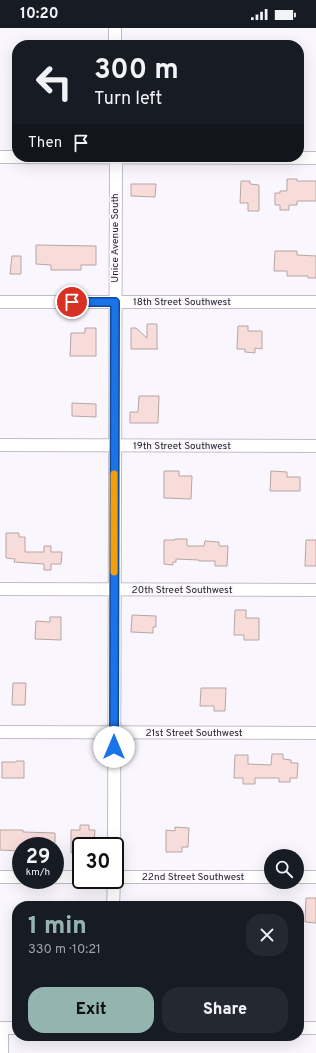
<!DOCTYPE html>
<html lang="en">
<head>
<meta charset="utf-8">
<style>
  :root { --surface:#171b24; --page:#242831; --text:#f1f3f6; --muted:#9ea1a6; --accent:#93b4af }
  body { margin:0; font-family:Overpass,sans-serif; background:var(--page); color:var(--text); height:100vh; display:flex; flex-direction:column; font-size:15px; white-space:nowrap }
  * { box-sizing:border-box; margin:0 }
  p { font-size:13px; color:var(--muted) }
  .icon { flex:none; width:22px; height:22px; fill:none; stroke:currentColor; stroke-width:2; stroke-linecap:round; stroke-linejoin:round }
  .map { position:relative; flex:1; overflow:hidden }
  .details { position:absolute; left:12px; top:873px; width:292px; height:140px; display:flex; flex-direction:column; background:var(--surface); border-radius:16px; box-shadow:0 4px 16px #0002 }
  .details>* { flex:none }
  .guide { position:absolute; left:12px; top:12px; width:292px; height:122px; border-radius:16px; box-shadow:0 4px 16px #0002; background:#171b24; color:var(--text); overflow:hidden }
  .buttons { position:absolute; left:264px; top:821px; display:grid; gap:8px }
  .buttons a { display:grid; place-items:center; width:40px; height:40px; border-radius:50%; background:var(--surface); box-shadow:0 4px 16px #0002; font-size:20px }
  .speed { position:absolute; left:12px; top:809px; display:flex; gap:8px; font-size:20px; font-weight:700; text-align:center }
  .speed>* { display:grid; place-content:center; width:52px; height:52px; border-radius:50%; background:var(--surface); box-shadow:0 4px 16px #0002; line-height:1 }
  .speed small { font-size:10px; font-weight:400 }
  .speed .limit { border:2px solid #111; border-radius:6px; background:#fff; color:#111 }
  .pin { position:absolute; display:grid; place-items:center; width:34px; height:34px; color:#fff; margin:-17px; border:2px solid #fff; border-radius:50%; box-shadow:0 1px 4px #0007 }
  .me { position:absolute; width:44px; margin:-22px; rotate:0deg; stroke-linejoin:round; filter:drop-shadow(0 0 3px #0008) }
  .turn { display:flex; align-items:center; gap:14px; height:84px; padding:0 16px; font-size:18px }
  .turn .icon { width:52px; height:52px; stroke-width:2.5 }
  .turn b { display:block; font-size:28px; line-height:34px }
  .then { display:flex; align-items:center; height:38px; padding:0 16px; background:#0003; gap:8px; font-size:15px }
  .round { display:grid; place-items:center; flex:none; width:42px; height:42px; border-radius:16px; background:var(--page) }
  .summary { display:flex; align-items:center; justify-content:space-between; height:68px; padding:0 16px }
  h1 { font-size:24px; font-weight:800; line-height:30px; color:var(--accent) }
  .primary-button { display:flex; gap:8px; margin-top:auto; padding:8px 16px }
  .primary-button a { flex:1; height:46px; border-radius:16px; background:var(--accent); color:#111; font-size:16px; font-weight:800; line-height:46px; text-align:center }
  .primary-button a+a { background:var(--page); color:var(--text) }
  .status { display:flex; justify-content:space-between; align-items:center; height:28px; padding:0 20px; background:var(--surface); direction:ltr }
  .status svg { height:11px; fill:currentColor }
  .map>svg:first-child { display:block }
  .building { fill:#f8dcda; stroke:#b6a6a5 }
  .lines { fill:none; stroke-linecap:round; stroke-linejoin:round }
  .minor-casing { stroke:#c2bcc8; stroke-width:14 }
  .minor { stroke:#fff; stroke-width:12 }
  .route-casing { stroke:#114b97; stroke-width:10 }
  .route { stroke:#1a73e8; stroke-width:7 }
  .slow { stroke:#f59e0b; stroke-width:7 }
  .labels { text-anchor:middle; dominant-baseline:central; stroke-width:3.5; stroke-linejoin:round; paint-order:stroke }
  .street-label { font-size:10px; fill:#211f24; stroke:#faf6fe }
</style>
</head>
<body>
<div class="status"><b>10:20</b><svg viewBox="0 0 49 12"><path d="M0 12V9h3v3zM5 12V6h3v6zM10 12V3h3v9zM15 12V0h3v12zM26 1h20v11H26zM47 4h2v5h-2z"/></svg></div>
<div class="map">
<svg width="316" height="1025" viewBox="0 0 316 1025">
  <rect width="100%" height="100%" fill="#faf6fe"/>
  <path class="building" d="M287,151h10v2h19v20h-19v4h-8v5h-9v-5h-5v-12h5v-2h7z
    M241,153h9v3l9,1v26h-11v-8h-8z
    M131,156h25l-1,13 -24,-1z
    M36,217l60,1v19h-15v5h-30v-5l-15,-1z
    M275,223h22v4l19,1v22h-8v-2h-21v-5h-13z
    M12,228h9v18h-11z
    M147,296h10v23l1,2h-27v-21h5l11,10z
    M238,298h10v5h14v18l-7,-1v5l-10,-1v-3h-8z
    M85,300h11v28h-26l1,-23h14z
    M139,368h20l-1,27h-28v-11h8z
    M72,375l24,1v13l-24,-1z
    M164,443h15v5h13l-1,23 -27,-1z
    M271,443l16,1v5h13v14h-30z
    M6,505h13v4h6v15h19v-6h7v6h11l-1,12h-10v6h-7v-6l-30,-2 1,-3 -9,-1z
    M175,511h12v7h17l1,-5 14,1v4h9l-1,20h-12v-5h-16v-1l-23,-1v3h-3v3l-9,-1v-24h11z
    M306,512h10v26h-11z
    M235,582h11v8h13v22h-15v-5h-10z
    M132,587l24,1v11h-3v6l-22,-1z
    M50,589h11v23l-26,-1 1,-18 14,1z
    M13,655h13l-1,22h-13z
    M201,660h25l-1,23h-11v-5h-14z
    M272,726h11v5l8,1v3h7l-1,15h-7v4h-11v-4h-24v6h-12v-6h-9l1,-23h13v9l23,1z
    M16,733h8v17h-22v-16h14z
    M80,797h9v5h6l-1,14h-12l-1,10 -10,-1v-23h9z
    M175,799l14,1 -1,19h-6v5h-16v-22l9,1z
    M0,802h23v2l32,1v10h-32v3h-2v5l-21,-1z
    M306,870h10v25l-11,-1z"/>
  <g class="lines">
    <g class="minor-casing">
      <path id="minor" d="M115,0v17
        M0,129l316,1
        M0,274h316
        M0,417l316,1
        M0,561l316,1
        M0,704l316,1
        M114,818l2,-689
        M0,849h21
        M55,849h26
        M115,849h156
        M297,849h19
        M113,878l1,-26
        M0,1000h17
        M2,1000v25
        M299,1000h17"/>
    </g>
    <use href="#minor" class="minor"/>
  </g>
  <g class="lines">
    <g class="route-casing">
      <path id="route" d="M72,274h43l-1,445"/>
    </g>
    <use href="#route" class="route"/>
    <path class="slow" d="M114,544v-98"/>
  </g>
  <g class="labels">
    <g class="street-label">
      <text transform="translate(115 210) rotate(-90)">Unice Avenue South</text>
      <text x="182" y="274">18th Street Southwest</text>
      <text x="182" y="418">19th Street Southwest</text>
      <text x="182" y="562">20th Street Southwest</text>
      <text x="194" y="705">21st Street Southwest</text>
      <text x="193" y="849">22nd Street Southwest</text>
    </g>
  </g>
</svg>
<div class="buttons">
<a><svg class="icon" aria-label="search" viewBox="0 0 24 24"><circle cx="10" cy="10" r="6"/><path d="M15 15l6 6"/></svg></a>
</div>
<div class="speed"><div>29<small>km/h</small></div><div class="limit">30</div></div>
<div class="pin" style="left:72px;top:274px;background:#d93025"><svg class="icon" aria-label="arrive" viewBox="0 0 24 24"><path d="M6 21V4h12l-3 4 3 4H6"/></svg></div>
<svg class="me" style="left:114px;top:719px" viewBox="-20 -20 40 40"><circle r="19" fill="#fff"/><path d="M0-13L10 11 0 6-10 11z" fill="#1a73e8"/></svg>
<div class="guide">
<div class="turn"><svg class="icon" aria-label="left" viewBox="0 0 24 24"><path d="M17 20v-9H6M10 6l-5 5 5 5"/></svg><div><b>300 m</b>Turn left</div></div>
<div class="then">Then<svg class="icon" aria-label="arrive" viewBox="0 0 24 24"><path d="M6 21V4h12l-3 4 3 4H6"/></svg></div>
</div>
<section class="details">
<div class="summary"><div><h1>1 min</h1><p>330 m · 10:21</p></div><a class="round"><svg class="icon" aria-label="close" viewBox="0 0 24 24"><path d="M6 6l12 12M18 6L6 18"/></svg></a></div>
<div class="primary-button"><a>Exit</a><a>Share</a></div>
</section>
</div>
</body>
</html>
